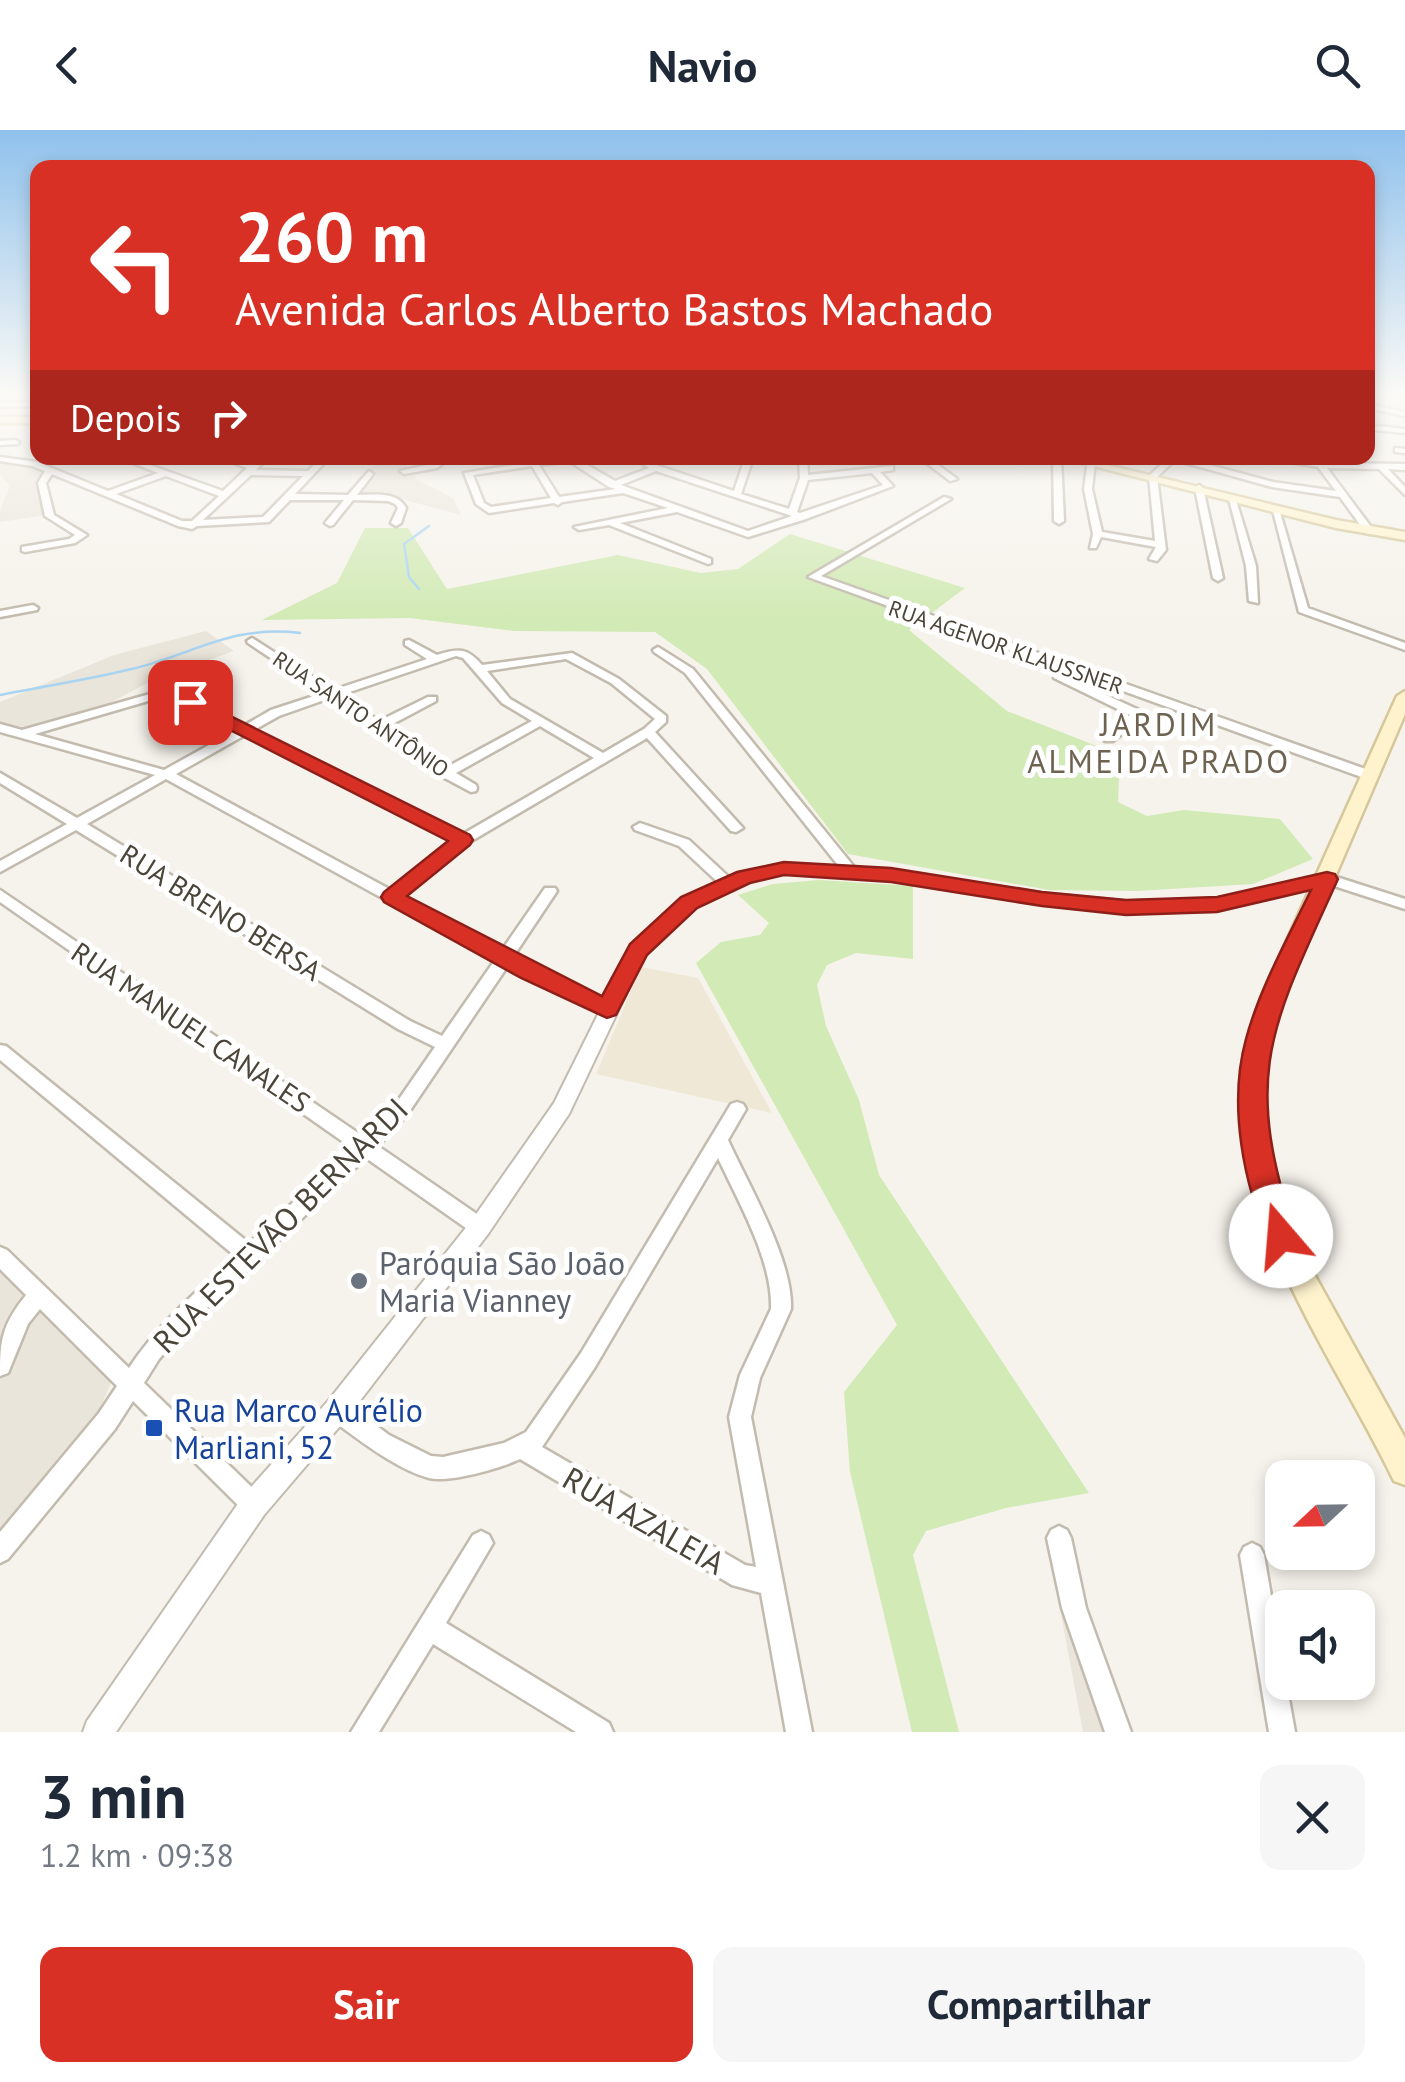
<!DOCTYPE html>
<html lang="pt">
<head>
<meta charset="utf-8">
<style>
  :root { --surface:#fff; --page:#f6f6f7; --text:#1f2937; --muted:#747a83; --accent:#d93025 }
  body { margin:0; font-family:"PT Sans",sans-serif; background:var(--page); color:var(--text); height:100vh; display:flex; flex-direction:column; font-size:38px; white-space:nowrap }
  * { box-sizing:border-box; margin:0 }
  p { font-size:32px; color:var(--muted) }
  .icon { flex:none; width:55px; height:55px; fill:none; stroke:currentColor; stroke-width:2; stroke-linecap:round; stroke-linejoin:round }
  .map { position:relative; height:1602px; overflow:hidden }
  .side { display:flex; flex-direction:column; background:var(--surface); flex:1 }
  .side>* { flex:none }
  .top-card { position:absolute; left:30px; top:30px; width:1345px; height:305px; border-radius:20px; box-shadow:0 5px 15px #0003; background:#d93025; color:#fff; overflow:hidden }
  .needle { width:65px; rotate:248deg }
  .controls { position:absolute; left:1265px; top:1330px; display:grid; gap:20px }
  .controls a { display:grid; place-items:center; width:110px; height:110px; border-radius:20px; background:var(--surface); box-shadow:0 5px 15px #0003; font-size:50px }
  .pin { position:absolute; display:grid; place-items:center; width:85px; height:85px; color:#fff; margin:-42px; border-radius:20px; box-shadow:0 5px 15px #0006 }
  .me { position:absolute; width:110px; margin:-55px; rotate:342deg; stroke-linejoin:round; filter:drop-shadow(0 0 8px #0008) }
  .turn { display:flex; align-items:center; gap:35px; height:210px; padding:0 40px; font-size:45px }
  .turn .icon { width:130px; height:130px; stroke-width:2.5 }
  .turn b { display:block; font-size:70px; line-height:85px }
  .then { display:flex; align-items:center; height:95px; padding:0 40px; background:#0003; gap:20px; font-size:38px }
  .round { display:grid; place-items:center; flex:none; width:105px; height:105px; border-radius:20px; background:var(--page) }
  .head { display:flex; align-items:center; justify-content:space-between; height:170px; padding:0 40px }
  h1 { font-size:60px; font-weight:600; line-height:75px }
  .action { display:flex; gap:20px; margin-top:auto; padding:20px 40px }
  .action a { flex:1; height:115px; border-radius:20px; background:var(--accent); color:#fff; font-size:40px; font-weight:600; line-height:115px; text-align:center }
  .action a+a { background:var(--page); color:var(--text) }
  header { display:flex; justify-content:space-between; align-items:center; height:130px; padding:0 40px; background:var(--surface); font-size:45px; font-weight:600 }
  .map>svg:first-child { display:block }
  .residential { fill:#eae5da }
  .education { fill:#efe8d6 }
  .green { fill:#d2eab5 }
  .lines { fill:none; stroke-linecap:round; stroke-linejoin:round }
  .stream { stroke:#a9d4f2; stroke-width:2.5 }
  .minor-casing { stroke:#c2bbae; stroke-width:5 }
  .tertiary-casing { stroke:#c2bbae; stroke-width:4 }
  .secondary-casing { stroke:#d6c79b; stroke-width:5 }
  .minor { fill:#fff; fill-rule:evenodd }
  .tertiary { fill:#fff; fill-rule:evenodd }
  .secondary { fill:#fff3cd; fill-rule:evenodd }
  .route { fill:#d93025; stroke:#8d1f18; stroke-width:2.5 }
  .worship-dot { fill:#6b7280; stroke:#fff; stroke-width:4 }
  .transit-dot { fill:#1a4fb4; stroke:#fff; stroke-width:4 }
  .labels { text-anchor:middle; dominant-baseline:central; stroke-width:10; stroke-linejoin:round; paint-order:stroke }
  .far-street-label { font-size:22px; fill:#4b4439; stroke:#fff }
  .street-label { font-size:28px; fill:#4b4439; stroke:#fff }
  .quarter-label { font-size:32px; letter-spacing:2.5px; fill:#6e6250; stroke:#fff }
  .near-street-label { font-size:32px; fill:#4b4439; stroke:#fff }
  .near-worship-label { font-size:32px; fill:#5b616d; stroke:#fff; text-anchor:start }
  .near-transit-label { font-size:32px; fill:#164399; stroke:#fff; text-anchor:start }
</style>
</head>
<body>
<header><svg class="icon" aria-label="back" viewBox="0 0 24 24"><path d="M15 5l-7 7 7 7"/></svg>Navio<svg class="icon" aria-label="search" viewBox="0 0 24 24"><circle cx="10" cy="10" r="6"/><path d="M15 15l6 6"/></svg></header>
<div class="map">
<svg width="1405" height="1602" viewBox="0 0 1405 1602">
  <rect width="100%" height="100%" fill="#f6f3ec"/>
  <path class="residential" d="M0,328l32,4 18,7 -10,10 7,36 -47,7v-12l10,-24 -10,-11z
    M380,328h17l8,5 12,17 36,18 8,17 -71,-19 -42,-1z
    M206,501l28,20 -83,30 -43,23 -82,23 -26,-3v-22l114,-47z
    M0,1139l114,106 -14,34 -100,123z
    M1063,1411l57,191h-37l-33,-177z"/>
  <path class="education" d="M641,837l57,11 74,135 -176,-39z"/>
  <path class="green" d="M365,398h43l39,61 171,-34 83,18 37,-4 52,-35 175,54 -56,42 98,81 113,44 -2,47 29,14 37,-6 96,9 33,40 -60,25 -116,7 -88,-1 -201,-36 -141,-185 -52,-37 -140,-1 -105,-13 -148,2 75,-37z
    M819,750l94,6v73l-57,-6 -29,12 -10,20 9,41 33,74 20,75 210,318 -83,15 -80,23 -13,24 46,177h-47l-62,-260 -6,-80 53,-67 -201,-362 25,-21 39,-7 9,-12 -31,-28 35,-11z"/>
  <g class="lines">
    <path class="stream" d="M419,459l-10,-12 -5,-33 25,-18
      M0,565c45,-9 92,-16 136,-27 62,-16 96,-43 164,-35"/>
    <g class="minor-casing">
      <path id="minor" d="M38,272v4l-38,1v-4z
        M1368,274l37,8v4l-37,-8z
        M1378,296l27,3v4l-30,-3 -1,-2z
        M15,310l4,2 -1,2 -18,1v-4z
        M1395,318l10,1v4l-10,-1z
        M0,327l37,5 71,29 50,-18 -38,-15h10l93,33 24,-23 -26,-10h11l20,6 7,-6h8l-11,12 52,1 13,-13h8l-34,36 53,1 21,-24 4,3 -16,21c17,0 40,-4 49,13l-5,15 -5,3 -5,-3 7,-15 -3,-4 -7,-3 -35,-1 -20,25 -3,1 -5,-3 19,-23h-54l-21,22 -72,4 -5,3 -14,-3 -126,-52 -6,9 8,32 33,20 -12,8 -50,9 -3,-1v-4l47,-8 6,-4 -30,-19 -7,-33 7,-12 -13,-5 -32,-5zM251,345l52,1 -40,41 -60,3zM166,346l53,20 -27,25h-10l-66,-27z
        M441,328h9l-13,10 -33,6 -4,-3 32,-7z
        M557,328h18l40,23 34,-13 -15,-10h9l16,8 75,25 11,-33h8l-12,36 48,15 11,-31 -1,-20h8l1,17 85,-9v4l-13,2 13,14 -87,33 -58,18 -71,-25 -57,11 91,36v4l-3,1 -99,-39 -30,5 -5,-3 94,-19 -45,-15 -61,9 -4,3 -4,-2 -65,10 -13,-9 -12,-31zM569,331l40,26 7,2 -57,8 -20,-32zM532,336l19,32 -60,9 -7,-4 -11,-28zM656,341l136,45 -44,15 -127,-46zM872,343l11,12 -83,28 -3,-1 11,-32z
        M920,328h9l28,21 -7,2z
        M1053,328h8l3,63 -5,3 -5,-3z
        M1168,328h16l89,24 63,9 -18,-24 -51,-9h18l36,5 84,1v6l-17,-1 17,18v8l-26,-26 -52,-1 47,63 -5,3 -3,-1 -26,-36 -68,-10 -97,-27 -18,17 9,73 -9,11 -8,-2 7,-12 -55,-10 -5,11h-6l3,-14 -9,-45 4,-29 7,2 -3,27 10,43 53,9 -6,-65z
        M1199,355l4,3 20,90 -5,3 -5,-3 -18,-90z
        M1228,365l7,2 21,69 2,37 -9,-2 -3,-35z
        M944,367l7,2 -130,77 553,196 1,3 -1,3h-10l-556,-201z
        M1272,377l7,2 29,99 97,35v7l-106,-38z
        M33,475l5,3 -1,2 -37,7v-6z
        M252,508l81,52 94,-31 -22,-14v-4l4,-1 28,15c22,-7 30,-7 45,10l90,-12 47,26 47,37v6l-11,10 88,96 -7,4 -5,-1 -84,-93 -179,105 -66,53 100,54 43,-62h10l2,3 -44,66 100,48 2,4 -2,4h-12l-94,-46 -100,148 -29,31 109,75 3,6 -3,6 -7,3 -7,-3 -107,-75 -177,167 -30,34 -15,24 118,114 4,8 -4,8 -8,4 -8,-4 -113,-112 -18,28 -107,130 -8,4v-31l99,-119 18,-27 -77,-77 -12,15 -20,49 -8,3c0,-37 2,-51 26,-81l-26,-26v-22l7,3 122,118c29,-44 68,-77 106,-112l-235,-196v-15l6,1 243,197 103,-95 -352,-246v-12l364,247 31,-32 40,-58 -37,-18 -322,-199 -76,42v-11l67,-37 -67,-41v-10l77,45 78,-43 -155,-43v-8l22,6 128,-36 24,-3 71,34 26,-15 52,-17 -75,-50 -1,-2zM456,526l7,2 39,45 30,18 -85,46 -60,-40 49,-26v-4h-8l-49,24 -38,-26zM566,529l45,24 44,36 -11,10 -41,24 -93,-54 -23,-28zM172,568l64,32 -72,40 -129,-36 120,-35zM330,568l111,78 30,16 5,-1 1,-3 -1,-3 -20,-12 84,-47 54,32 -131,76 -209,-104 25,-14zM245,605l208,106 -62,49 -215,-116zM166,649l329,181 -53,76 -32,-15 -323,-197z
        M658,517l35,22 162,199 2,3 -2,3h-10l-160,-201 -31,-21 -1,-2z
        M1058,543l81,37 4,7 -30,24h-8v-6l25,-20 -76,-37v-4z
        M640,693l49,17 44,41 2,3 -2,3h-10l-44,-41 -44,-16 -2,-3z
        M1327,744l78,25v10l-83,-27 -2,-3 2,-3z
        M737,972l6,2 3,5 -18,31c21,46 65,120 63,169l-31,69 -9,39 61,315h-26l-25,-139 -29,-8 -212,-126c-19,9 -71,24 -91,19 -34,-9 -72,-40 -100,-60l-3,-8 3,-8 8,-3 8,3 44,33 42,21 12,1 61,-14 22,-11 55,-79 150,-249zM718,1028c20,43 55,103 53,151l-31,66 -11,42 27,150 -11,-2 -203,-118 53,-80z
        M1059,1396l8,4 4,8 15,70 45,124h-26l-43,-124 -15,-70 4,-8z
        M481,1401l8,4 4,8 -47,80 163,100 4,9h-37l-143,-88 -54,88h-28l122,-197z
        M1252,1413l8,4 4,8 18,105v22h4l9,50h-26l-29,-177 4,-8z"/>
    </g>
    <g class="tertiary-casing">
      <path id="tertiary" d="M784,733l107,7 151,23 84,8 91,-2 110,-25 8,5 -8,5 -110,27 -91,2 -84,-8 -151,-25 -107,-7 -34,8 -55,26 -50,47 -76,160 -81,120 -142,185 -82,96 -148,217h-33l4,-11 157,-226 84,-94 144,-181 82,-117 78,-157 51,-47 56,-26z"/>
    </g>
    <g class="secondary-casing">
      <path id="secondary" d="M0,287h38v6h-38z
        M1062,328h16l258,62 69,12v8l-69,-12z
        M1405,561v23l-122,284 -15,51 -5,31 3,53 11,52 37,89 91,164v47l-11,-4c-61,-127 -161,-254 -153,-402 1,-28 11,-55 20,-81l136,-302z"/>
    </g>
    <use href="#minor" class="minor"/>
    <use href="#tertiary" class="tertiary"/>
    <use href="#secondary" class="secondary"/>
  </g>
  <linearGradient id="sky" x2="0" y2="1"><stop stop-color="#8fc1ec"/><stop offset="0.54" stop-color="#fbfaf6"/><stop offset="1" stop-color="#fbfaf6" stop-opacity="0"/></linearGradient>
  <rect width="1405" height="489" fill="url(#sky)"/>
  <path class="route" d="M190,566l280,139 3,5 -3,5 -63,51 195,100 28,-52 51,-47 56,-25 47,-10 107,6 151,24 84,8 91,-3 110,-25 8,2 3,5c-67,148 -97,194 -42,357l-4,9 -11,4 -10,-4c-28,-60 -43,-141 -25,-206 14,-52 42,-101 65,-149l-94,22 -91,3 -84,-9 -151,-24 -107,-7 -34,8 -53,25 -50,47 -31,60 -9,3 -86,-40 -137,-76 -3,-5 3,-5 64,-51 -265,-135 -2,-4z"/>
  <circle class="worship-dot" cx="359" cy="1151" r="10"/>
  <rect class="transit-dot" x="144" y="1288" width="20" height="20" rx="5"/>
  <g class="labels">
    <g class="far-street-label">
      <text transform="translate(1006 517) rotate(19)">RUA AGENOR KLAUSSNER</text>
      <text transform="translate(361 584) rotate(34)">RUA SANTO ANTÔNIO</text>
    </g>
    <g class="street-label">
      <text transform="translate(221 782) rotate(32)">RUA BRENO BERSA</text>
      <text transform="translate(191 897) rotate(34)">RUA MANUEL CANALES</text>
    </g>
    <g class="quarter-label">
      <text x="1159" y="594">JARDIM<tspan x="1159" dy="37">ALMEIDA PRADO</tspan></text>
    </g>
    <g class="near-street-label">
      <text transform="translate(280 1095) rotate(-45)">RUA ESTEVÃO BERNARDI</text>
      <text transform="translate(644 1390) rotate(30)">RUA AZALEIA</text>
    </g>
    <g class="near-worship-label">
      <text x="379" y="1133">Paróquia São João<tspan x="379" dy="37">Maria Vianney</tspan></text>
    </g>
    <g class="near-transit-label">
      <text x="174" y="1280">Rua Marco Aurélio<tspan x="174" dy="37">Marliani, 52</tspan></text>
    </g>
  </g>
</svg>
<div class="controls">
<a><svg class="needle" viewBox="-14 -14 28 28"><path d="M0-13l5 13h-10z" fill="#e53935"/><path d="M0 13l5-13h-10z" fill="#747a83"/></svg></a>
<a><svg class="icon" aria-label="sound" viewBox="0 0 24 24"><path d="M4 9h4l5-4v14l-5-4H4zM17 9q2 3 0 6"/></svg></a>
</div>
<div class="pin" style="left:190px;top:572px;background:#d93025"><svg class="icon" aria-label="arrive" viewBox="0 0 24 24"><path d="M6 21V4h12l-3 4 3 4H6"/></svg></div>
<svg class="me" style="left:1281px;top:1106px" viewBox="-20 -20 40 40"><circle r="19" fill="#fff"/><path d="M0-13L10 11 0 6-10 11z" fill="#d93025"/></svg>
<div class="top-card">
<div class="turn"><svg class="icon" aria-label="left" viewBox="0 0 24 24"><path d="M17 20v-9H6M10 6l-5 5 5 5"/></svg><div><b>260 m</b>Avenida Carlos Alberto Bastos Machado</div></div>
<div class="then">Depois<svg class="icon" aria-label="right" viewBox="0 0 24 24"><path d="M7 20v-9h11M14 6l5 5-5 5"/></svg></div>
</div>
</div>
<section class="side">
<div class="head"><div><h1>3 min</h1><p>1.2 km · 09:38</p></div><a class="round"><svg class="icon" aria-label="close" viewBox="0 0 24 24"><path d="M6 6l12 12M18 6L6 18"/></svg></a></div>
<div class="action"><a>Sair</a><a>Compartilhar</a></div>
</section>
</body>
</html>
